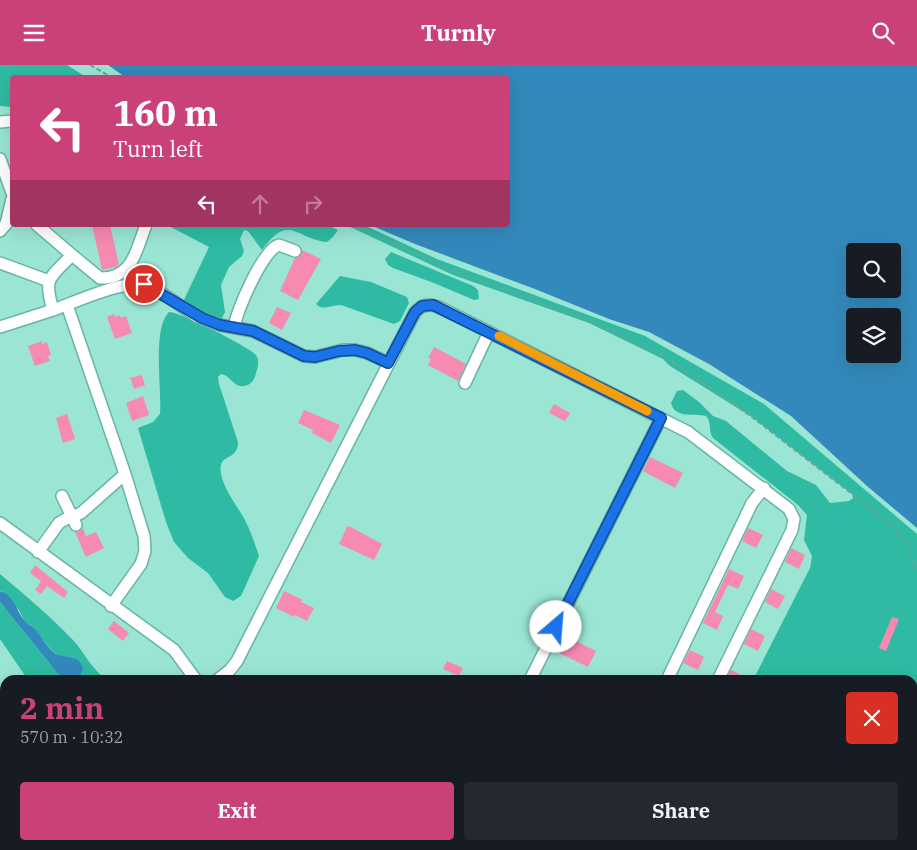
<!DOCTYPE html>
<html lang="en">
<head>
<meta charset="utf-8">
<style>
  :root { --surface:#171b24; --page:#242831; --text:#f1f3f6; --muted:#9ea1a6; --accent:#ca417a }
  body { margin:0; font-family:"IBM Plex Serif",serif; background:var(--page); color:var(--text); height:100vh; display:flex; flex-direction:column; font-size:19px; white-space:nowrap }
  * { box-sizing:border-box; margin:0 }
  p { font-size:16px; color:var(--muted) }
  .icon { flex:none; width:28px; height:28px; fill:none; stroke:currentColor; stroke-width:2; stroke-linecap:round; stroke-linejoin:round }
  .map { position:relative; flex:1; overflow:hidden }
  .side { position:absolute; left:0px; top:610px; width:918px; height:175px; display:flex; flex-direction:column; background:var(--surface); border-radius:15px 15px 0 0; box-shadow:0 5px 20px #0002 }
  .side>* { flex:none }
  .guide { position:absolute; left:10px; top:10px; width:500px; height:152px; border-radius:5px; box-shadow:0 5px 20px #0002; background:#ca417a; color:#fff; overflow:hidden }
  .buttons { position:absolute; left:846px; top:178px; display:grid; gap:10px }
  .buttons a { display:grid; place-items:center; width:55px; height:55px; border-radius:5px; background:var(--surface); box-shadow:0 5px 20px #0002; font-size:25px }
  .pin { position:absolute; display:grid; place-items:center; width:42px; height:42px; color:#fff; margin:-21px; border:2px solid #fff; border-radius:50%; box-shadow:0 1px 5px #0007 }
  .me { position:absolute; width:55px; margin:-28px; rotate:27deg; stroke-linejoin:round; filter:drop-shadow(0 0 4px #0008) }
  .turn { display:flex; align-items:center; gap:18px; height:105px; padding:0 20px; font-size:22px }
  .turn .icon { width:65px; height:65px; stroke-width:2.5 }
  .turn b { display:block; font-size:35px; line-height:42px }
  .lanes { display:flex; align-items:center; height:48px; padding:0 20px; background:#0003; justify-content:center; gap:25px; direction:ltr }
  .lanes .off { opacity:.35 }
  .round { display:grid; place-items:center; flex:none; width:52px; height:52px; border-radius:5px; background:var(--page) }
  .headline { display:flex; align-items:center; justify-content:space-between; height:85px; padding:0 20px }
  h1 { font-size:30px; font-weight:800; line-height:38px; color:var(--accent) }
  .cta { display:flex; gap:10px; margin-top:auto; padding:10px 20px }
  .cta a { flex:1; height:58px; border-radius:5px; background:var(--accent); color:#fff; font-size:20px; font-weight:800; line-height:58px; text-align:center }
  .cta a+a { background:var(--page); color:var(--text) }
  header { display:flex; justify-content:space-between; align-items:center; height:65px; padding:0 20px; background:var(--accent); color:#fff; font-size:22px; font-weight:800 }
  .map>svg:first-child { display:block }
  .green { fill:#2fbba3 }
  .water { fill:#3389bb; fill-rule:evenodd }
  .building { fill:#f78ab0 }
  .lines { fill:none; stroke-linecap:round; stroke-linejoin:round }
  .minor-casing { stroke:#69b4a4; stroke-width:14 }
  .path { stroke:#69a699; stroke-width:2; stroke-dasharray:5 2.5; stroke-linecap:butt }
  .minor { stroke:#fff; stroke-width:11 }
  .route-casing { stroke:#114b97; stroke-width:12 }
  .route { stroke:#1a73e8; stroke-width:9 }
  .slow { stroke:#f59e0b; stroke-width:9 }
</style>
</head>
<body>
<header><svg class="icon" aria-label="menu" viewBox="0 0 24 24"><path d="M4 6h16M4 12h16M4 18h16"/></svg>Turnly<svg class="icon" aria-label="search" viewBox="0 0 24 24"><circle cx="10" cy="10" r="6"/><path d="M15 15l6 6"/></svg></header>
<div class="map">
<svg width="917" height="785" viewBox="0 0 917 785">
  <rect width="100%" height="100%" fill="#9ae5d4"/>
  <path class="green" d="M0,0h67l19,12h-74v30l-12,-1z
    M167,160h161l10,5 -5,7 -6,5c-31,-3 -38,-30 -65,8l-14,-19 -4,-1 -4,9 4,12 -2,5 -13,11 -8,18 4,27 -4,8 -39,-16 27,-57z
    M346,160h18l73,34 208,77 119,68 153,130v316h-147l2,-5h140v-165h-159l57,-112 2,-12 -8,-16 3,-25 -9,-10 -85,-67c-5,-7 -1,-16 -7,-22 -13,-3 -31,3 -35,-13l6,-12 6,-1 16,12 14,14 13,5 61,50 29,14 14,18 19,-2 4,-3 -1,-4 -100,-77 -82,-51 -7,-7 -74,-36 -136,-48z
    M391,187l82,34 5,4 1,9 -5,1 -40,-17 -41,-15 -5,-3 -3,-6z
    M340,211l31,6 36,15 2,6 -9,18 -6,3 -53,-19c-9,-1 -18,7 -25,-1z
    M169,247c11,0 78,34 86,42 5,5 3,13 1,19 -1,6 -5,12 -12,13 -10,2 -14,-11 -23,-12l-3,3 1,7 19,58c0,17 -15,13 -17,23 -4,16 17,42 24,55 6,12 10,24 14,36l-18,40 -8,5 -8,-4 -17,-24 -20,-15 -14,-16 -8,-20 -28,-94 15,-6 7,-8c2,-25 -8,-85 9,-102z
    M0,509c25,21 50,42 73,66 12,13 19,31 35,40h-29l3,-8 -7,-14 -15,-2 -7,-4 -21,-26 -7,-4 -6,-12 -17,-19h-2z
    M0,537l63,78h-35l-28,-41z
    M0,681l5,6v93l125,2 1,3h-131z
    M155,780h59l-4,5h-60z"/>
  <path class="water" d="M108,0h809v463l-50,-42 -76,-70 -82,-52 -60,-32 -40,-13 -74,-30 -120,-45 -45,-19h138v-148h-383zM855,186h37v38h-37zM855,251h37v38h-37z
    M0,526c14,4 16,19 24,29 2,3 6,5 9,7 7,7 12,17 19,24 10,10 27,0 31,18l-4,11h-16l-63,-78z"/>
  <path class="building" d="M92,160h18l9,39 -3,3 -14,3z
    M302,185l19,9 -23,41 -18,-9 15,-33 5,-2z
    M277,242l14,6 -9,17 -13,-7z
    M114,249l1,3 5,-2 1,3 5,-2 6,17 -17,6 -8,-22z
    M42,276v3l5,-2 4,13 -3,1 2,5 -15,5 -7,-20z
    M434,282l32,17 -8,17 -30,-16 3,-6 -3,-1z
    M142,310l3,10 -11,4 -4,-11z
    M143,331l6,19 -17,6 -6,-18z
    M554,339l16,9 -5,8 -16,-8z
    M304,345l36,15 -9,18 -19,-10 1,-3 -15,-7z
    M67,349l8,25 -12,4 -7,-25z
    M650,392l33,16 -8,15 -32,-17z
    M349,461l33,18 -8,16 -35,-16 8,-17z
    M83,463l3,8 10,-4 8,16 -18,9 -11,-25 5,-1z
    M748,463l15,7 -7,13 -14,-7z
    M791,483l14,7 -6,14 -14,-7z
    M35,500l33,27 -4,6 -17,-12 -6,8 -6,-4 6,-9 -11,-8z
    M729,504l15,7 -6,13 -10,-4 -13,27 8,4 -6,14 -14,-7z
    M771,524l14,7 -7,13 -13,-7z
    M284,526l19,9 -2,2 13,6 -7,13 -12,-6 -1,2 -18,-9z
    M892,552l7,2 -13,32 -7,-3z
    M114,556l15,12 -6,8 -15,-12z
    M751,564l14,7 -7,15 -14,-7z
    M561,569l35,17 -8,16 -35,-17z
    M690,585l14,7 -6,13 -15,-7z
    M447,596l16,7 -4,8 -16,-7z
    M731,605l21,10h-26z"/>
  <g class="lines">
    <g class="minor-casing">
      <path id="minor" d="M0,57l12,-1
        M0,94l12,34
        M37,160l35,30
        M146,160c-10,25 -13,54 -46,53l-28,-23c-22,23 -29,22 -19,55 23,-8 75,-33 98,-24l45,30 24,9 33,6 51,25 11,1 28,-7h12l12,3 22,10
        M0,166l6,-7 6,-25
        M0,198l49,18
        M67,240l58,169 19,62 1,15 -4,13 -30,42
        M0,262l53,-17
        M234,263c2,-17 30,-80 45,-83l16,6
        M465,318l24,-51
        M62,431l14,29
        M72,452l9,-4 44,-39
        M0,458l174,127 22,30
        M38,487l21,-29 12,-7
        M217,615l13,-10 7,-9 177,-347c7,-10 16,-11 27,-6l247,124 101,77 5,10 -2,11 -74,150
        M530,615l131,-262
        M667,615l85,-177 12,-15
        M0,671l5,7
        M347,780l5,5
        M451,785l1,-5"/>
    </g>
    <path class="path" d="M90,0l21,12
      M355,160l86,41 149,55 74,35 88,61 139,107 13,16 13,28"/>
    <use href="#minor" class="minor"/>
  </g>
  <g class="lines">
    <g class="route-casing">
      <path id="route" d="M144,219l58,34 18,7 33,6 51,25 11,1 24,-6 16,-1 12,3 21,10 27,-51 7,-6 11,-1 228,113 -105,209"/>
    </g>
    <use href="#route" class="route"/>
    <path class="slow" d="M499,271l148,75"/>
  </g>
</svg>
<div class="buttons">
<a><svg class="icon" aria-label="search" viewBox="0 0 24 24"><circle cx="10" cy="10" r="6"/><path d="M15 15l6 6"/></svg></a>
<a><svg class="icon" aria-label="layers" viewBox="0 0 24 24"><path d="M12 4l9 5-9 5-9-5zM3 14l9 5 9-5"/></svg></a>
</div>
<div class="pin" style="left:144px;top:219px;background:#d93025"><svg class="icon" aria-label="arrive" viewBox="0 0 24 24"><path d="M6 21V4h12l-3 4 3 4H6"/></svg></div>
<svg class="me" style="left:556px;top:562px" viewBox="-20 -20 40 40"><circle r="19" fill="#fff"/><path d="M0-13L10 11 0 6-10 11z" fill="#1a73e8"/></svg>
<div class="guide">
<div class="turn"><svg class="icon" aria-label="left" viewBox="0 0 24 24"><path d="M17 20v-9H6M10 6l-5 5 5 5"/></svg><div><b>160 m</b>Turn left</div></div>
<div class="lanes"><svg class="icon" aria-label="left" viewBox="0 0 24 24"><path d="M17 20v-9H6M10 6l-5 5 5 5"/></svg><svg class="icon off" aria-label="ahead" viewBox="0 0 24 24"><path d="M12 20V5M6 11l6-6 6 6"/></svg><svg class="icon off" aria-label="right" viewBox="0 0 24 24"><path d="M7 20v-9h11M14 6l5 5-5 5"/></svg></div>
</div>
<section class="side">
<div class="headline"><div><h1>2 min</h1><p>570 m · 10:32</p></div><a class="round" style="background:#d93025;color:#fff"><svg class="icon" aria-label="close" viewBox="0 0 24 24"><path d="M6 6l12 12M18 6L6 18"/></svg></a></div>
<div class="cta"><a>Exit</a><a>Share</a></div>
</section>
</div>
</body>
</html>
